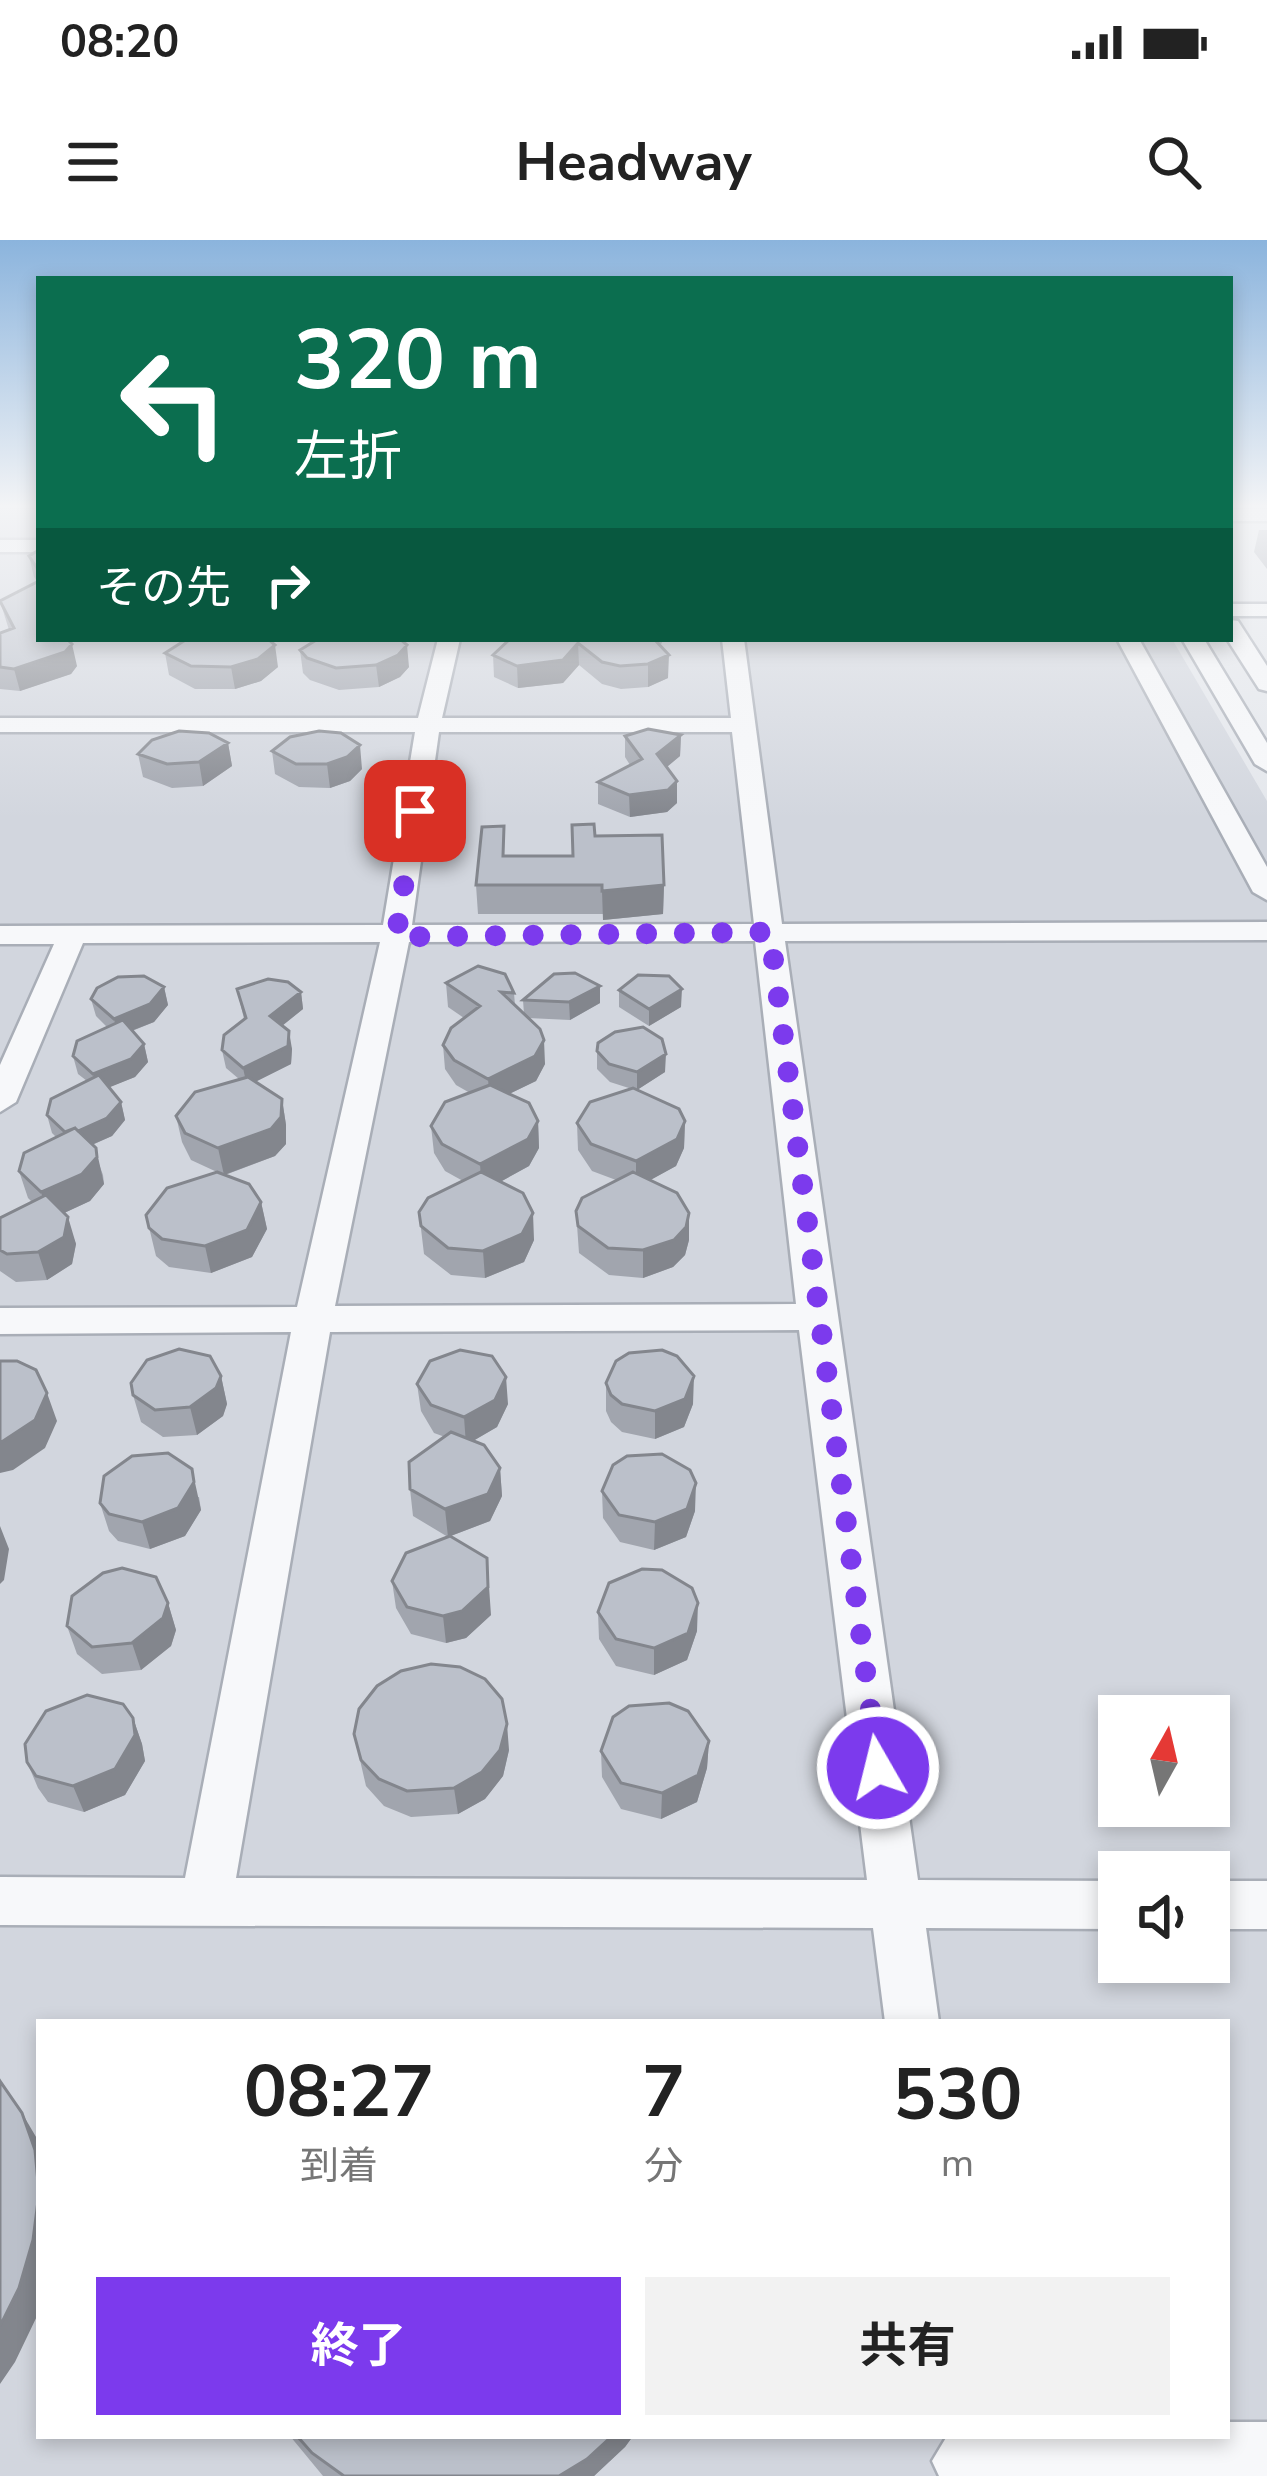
<!DOCTYPE html>
<html lang="ja">
<head>
<meta charset="utf-8">
<style>
  :root { --surface:#fff; --page:#f2f2f2; --text:#222; --muted:#767676; --accent:#7c3aed }
  body { margin:0; font-family:"Nunito Sans","Noto Sans JP",sans-serif; background:var(--page); color:var(--text); height:100vh; display:flex; flex-direction:column; font-size:45px; white-space:nowrap }
  * { box-sizing:border-box; margin:0 }
  p { font-size:39px; color:var(--muted) }
  .icon { flex:none; width:66px; height:66px; fill:none; stroke:currentColor; stroke-width:2; stroke-linecap:round; stroke-linejoin:round }
  .map { position:relative; flex:1; overflow:hidden }
  .details { position:absolute; left:36px; top:1779px; width:1194px; height:420px; display:flex; flex-direction:column; background:var(--surface); border-radius:0px; box-shadow:0 6px 18px #0003 }
  .details>* { flex:none }
  .top-card { position:absolute; left:36px; top:36px; width:1197px; height:366px; border-radius:0px; box-shadow:0 6px 18px #0003; background:#0b6e4f; color:#fff; overflow:hidden }
  .needle { width:78px; rotate:8deg }
  .buttons { position:absolute; left:1098px; top:1455px; display:grid; gap:24px }
  .buttons a { display:grid; place-items:center; width:132px; height:132px; border-radius:0px; background:var(--surface); box-shadow:0 6px 18px #0003; font-size:60px }
  .pin { position:absolute; display:grid; place-items:center; width:102px; height:102px; color:#fff; margin:-51px; border-radius:24px; box-shadow:0 6px 18px #0006 }
  .me { position:absolute; width:132px; margin:-66px; rotate:352deg; stroke-linejoin:round; filter:drop-shadow(0 0 9px #0008) }
  .turn { display:flex; align-items:center; gap:42px; height:252px; padding:0 60px; font-size:54px }
  .turn .icon { width:156px; height:156px; stroke-width:2.5 }
  .turn b { display:block; font-size:84px; line-height:102px }
  .then { display:flex; align-items:center; height:114px; padding:0 60px; background:#0003; gap:24px; font-size:45px }
  .eta { display:flex; justify-content:space-evenly; align-items:center; height:204px; text-align:center }
  .eta b { font-size:72px; font-weight:700; line-height:84px }
  .primary-button { display:flex; gap:24px; margin-top:auto; padding:24px 60px }
  .primary-button a { flex:1; height:138px; border-radius:0px; background:var(--accent); color:#fff; font-size:48px; font-weight:700; line-height:138px; text-align:center }
  .primary-button a+a { background:var(--page); color:var(--text) }
  .status { display:flex; justify-content:space-between; align-items:center; height:84px; padding:0 60px; background:var(--surface); direction:ltr }
  .status svg { height:33px; fill:currentColor }
  header { display:flex; justify-content:space-between; align-items:center; height:156px; padding:0 60px; background:var(--surface); font-size:54px; font-weight:700 }
  .map>svg:first-child { display:block }
  .built { fill:#d2d6de; fill-rule:evenodd }
  .lines { fill:none; stroke-linecap:round; stroke-linejoin:round }
  .minor-casing { stroke:#a9aeb7; stroke-width:5 }
  .minor { fill:#f7f8fa; fill-rule:evenodd }
  .wall { fill:#a1a5ae }
  .shaded-wall { fill:#83868d }
  .building { fill:#bbc0ca; stroke:#83868d; stroke-width:3 }
  .route { stroke:#7c3aed; stroke-width:21; stroke-dasharray:0 37.8 }
</style>
</head>
<body>
<div class="status"><b>08:20</b><svg viewBox="0 0 49 12"><path d="M0 12V9h3v3zM5 12V6h3v6zM10 12V3h3v9zM15 12V0h3v12zM26 1h20v11H26zM47 4h2v5h-2z"/></svg></div>
<header><svg class="icon" aria-label="menu" viewBox="0 0 24 24"><path d="M4 6h16M4 12h16M4 18h16"/></svg>Headway<svg class="icon" aria-label="search" viewBox="0 0 24 24"><circle cx="10" cy="10" r="6"/><path d="M15 15l6 6"/></svg></header>
<div class="map">
<svg width="1267" height="2236" viewBox="0 0 1267 2236">
  <rect width="100%" height="100%" fill="#e4e7ec"/>
  <path class="built" d="M0,266h39v133h1133l95,162v1675h-1267zM1119,1476h90v90h-90zM1119,1632h90v90h-90zM39,1782h1188v414h-1188z"/>
  <g class="lines">
    <g class="minor-casing">
      <path id="minor" d="M1230,269h37v12h-37z
        M0,300h39v12h-39z
        M1230,364h37v12h-37z
        M1230,380l8,1 29,45v25l-8,-2 -32,-50z
        M438,399h22l-18,79h289l-9,-79h22l38,285 485,-2v18l-482,1 133,939 201,1v48l-193,-1 13,94h-54l-12,-94 -873,-3v-48l185,1 106,-546 -291,2v-26l297,-1 83,-365 -297,1 -67,159 -16,10v-47l54,-121h-54v-18l383,-1 32,-193h-415v-14h418zM439,492h293l22,192 -342,1zM755,701l41,363 -461,2 74,-364zM799,1090l68,550 -631,-2 94,-546z
        M1117,399h22l128,228v33l-14,-8z
        M1182,399h22l63,104v28l-12,-7z
        M1209,1641h58v48h-58z
        M1227,2182h40v54h-328l-7,-15 15,-25h280z"/>
    </g>
    <use href="#minor" class="minor"/>
  </g>
  <path class="wall" d="M1259,290h8v39l-13,-17z
    M39,310v89l38,27 -6,8 -51,17 -20,-2v-56l9,-3 -9,-29 38,-19 -4,-5 -5,-21z
    M505,399h159l-4,7 8,32 -20,9 -27,2 -19,-5 -23,-19 -16,18 -45,5 -24,-11 -1,-22 14,-13z
    M300,410l109,17 -9,10 -21,10 -40,3 -29,-10 -7,-7z
    M165,413l113,14 -17,14 -26,8h-40l-26,-14z
    M681,495l-1,21 -13,11 10,14v22l-10,9 -37,5 -32,-13v-22l32,-17 -5,-8v-21z
    M228,503l4,23 -29,20 -31,2 -29,-11 -5,-23z
    M272,511l90,18 -12,12 -20,7 -31,-1 -24,-13z
    M595,596l69,49 -1,29 -60,6v-6h-125l-2,-29 29,-29h68z
    M446,743l68,10 1,12 9,9 -1,-14 77,3 -30,17 -42,-2 17,46 -9,17 -27,13 29,27 1,27 -10,18 -29,16 34,58 -10,22 -39,16 -34,-3 -27,-21 -5,-42 44,-31 -18,-10 -11,-18 -3,-27 39,-33 -14,-8 -11,-16 -2,-24 21,-27 -16,-11z
    M164,747l4,18 -14,17 -22,9 12,13 4,18 -13,15 -26,10 12,15 4,18 -13,16 -20,9 11,30 1,9 -14,17 -26,12 12,31 -4,20 -25,16 -31,2 -16,-11v-53l32,-16 -4,-4 -9,-27 37,-34 -4,-4 -5,-18 40,-34 -9,-7 -5,-18 34,-29 -11,-11 -5,-17z
    M237,749l64,3 2,17 -21,17 10,23 -1,15 -36,18 27,17 4,26v19l-11,12 -50,19 36,27 6,27 -15,28 -41,16 -42,-6 -13,-11 -10,-41 71,-43 -26,-12 -9,-18 -6,-26 63,-37 -13,-11 -4,-18 22,-31z
    M619,750l62,17 -32,19 -30,-19z
    M597,811l68,21 -28,18 48,31 -1,27 -8,18 -26,14 39,33v27l-4,15 -12,12 -30,11 -34,-3 -30,-22 -3,-42 40,-31 -24,-9 -14,-21 -1,-27 55,-34 -22,-7 -13,-13z
    M221,1136l6,28 -4,12 -26,19 -34,2 -22,-15 -8,-27z
    M606,1143l87,21 -9,23 -29,12 -33,-7 -11,-10 -5,-11z
    M417,1144l91,20 -11,23 -24,14 27,27 2,28 -12,25 -42,16 -35,-21 -3,-27 35,-52 -11,-4 -13,-22z
    M602,1251l93,20 -9,26 -32,13 -34,-8 -17,-24z
    M199,1257l2,13 -16,26 -35,13 -32,-8 -9,-10 -9,-28z
    M392,1341l99,34 -25,23 -20,5 -35,-9 -15,-26z
    M168,1363l8,27 -5,16 -30,24 -39,4 -25,-20 -10,-28z
    M598,1372l99,19 -10,29 -33,15 -38,-9 -17,-27z
    M133,1478l9,26 3,17 -20,34 -41,17 -36,-10 -10,-14 -11,-26z
    M354,1494l155,16 -6,26 -18,23 -27,15 -47,3 -27,-11 -18,-20z
    M709,1501l-2,27 -10,34 -36,17 -40,-10 -19,-32 -1,-26z
    M290,2196h343l-8,11 -31,29h-271z"/>
  <path class="shaded-wall" d="M578,403l1,22 -16,18 -45,5 -1,-22z
    M72,404l5,22 -6,8 -51,17 -6,-22z
    M275,405l3,22 -17,14 -26,8 -4,-22z
    M407,405l2,22 -9,10 -21,10 -3,-22z
    M669,415l-1,23 -20,9v-23z
    M681,495l-1,21 -23,19v-21z
    M228,503l4,23 -29,20 -4,-24z
    M360,505l2,24 -12,12 -20,7 -3,-24z
    M677,541v22l-10,9 -37,5 -1,-22z
    M664,645l-1,29 -60,6 -1,-29z
    M600,746v17l-30,17 -1,-18z
    M164,747l4,18 -14,17 -36,14 -4,-17z
    M682,749l-1,18 -32,19v-17z
    M301,752l2,17 -30,24 -3,-17z
    M289,791l3,18 -1,15 -44,22 -4,-18z
    M544,800l1,24 -9,17 -46,22 -2,-24z
    M144,804l4,18 -13,15 -37,15 -5,-18z
    M666,814l-1,18 -28,18v-18z
    M282,859l4,26v19l-11,12 -51,19 -6,-27z
    M121,862l4,18 -13,16 -39,17 -5,-18z
    M538,881l1,27 -10,18 -47,26 -2,-28z
    M685,881l-1,27 -8,18 -40,22v-27z
    M96,908l8,36 -14,17 -41,19 -8,-28z
    M261,962l6,27 -15,28 -41,16 -6,-27z
    M533,973l1,27 -10,22 -39,16 -2,-27z
    M689,973v27l-4,15 -12,12 -30,11v-28z
    M68,977l8,27 -4,20 -25,16 -9,-28z
    M221,1136l6,28 -4,12 -26,19 -7,-28z
    M694,1136l-1,28 -9,23 -29,12v-28z
    M506,1137l2,27 -11,23 -31,18 -2,-28z
    M47,1153l10,28 -12,27 -32,22 -13,3v-30z
    M500,1228l2,28 -12,25 -42,16 -3,-28z
    M192,1229l9,41 -16,26 -35,13 -8,-27z
    M696,1243l-1,28 -9,26 -32,13 1,-28z
    M0,1286l9,23 -5,31 -4,4z
    M487,1318l4,57 -25,23 -20,5 -3,-27z
    M168,1363l8,27 -5,16 -30,24 -9,-27z
    M698,1363l-1,28 -10,29 -33,15v-27z
    M133,1478l9,26 3,17 -20,34 -41,17 -11,-26z
    M507,1484l2,26 -6,26 -18,23 -27,15 -4,-26z
    M709,1501l-2,27 -10,34 -36,17 1,-26z
    M22,1873l17,29v170l-24,50 -15,22v-58z
    M612,2196h21l-8,11 -31,29h-35z"/>
  <path class="building" d="M39,310v21l-10,-15z
    M39,341v58h28l5,5 -7,8 -51,17 -14,-2v-34l14,-5 -14,-27z
    M187,399h81l7,6 -17,14 -27,8 -40,-1 -26,-13z
    M318,399h82l7,6 -9,10 -22,10 -40,3 -29,-10 -7,-8z
    M510,399h144l15,16 -21,9 -28,2 -18,-4 -24,-19 -15,17 -46,6 -24,-11z
    M648,489l33,6 -24,19 20,27 -9,9 -39,5 -31,-13 44,-23 -17,-23z
    M179,491l30,2 19,10 -29,19 -32,2 -29,-10 14,-14z
    M319,491l22,2 19,12 -13,12 -20,7h-31l-24,-13 18,-14z
    M594,584l1,12 67,-1 2,50 -62,6v-6h-126l6,-58 22,-1 -1,30h70l-1,-31z
    M478,726l27,8 9,19 -13,-1 39,37 4,11 -9,16 -47,23 -34,-19 -11,-15 8,-17 29,-22 -34,-23z
    M575,733l25,13 -31,16 -46,-2 31,-26z
    M638,735l31,1 13,13 -33,20 -30,-19z
    M144,736l20,11 -14,17 -36,15 -23,-20 6,-11 21,-11z
    M268,739l20,3 13,10 -31,24 19,15 -1,15 -45,22 -21,-18 2,-15 22,-17 -9,-29z
    M123,780l21,24 -13,15 -38,15 -20,-18 4,-15z
    M643,787l19,12 4,15 -29,18 -28,-8 -12,-13 1,-8 17,-11z
    M99,835l22,27 -14,16 -29,13 -3,-3 -10,4 -18,-17 4,-16z
    M248,837l34,22 -1,18 -10,12 -53,19 -33,-15 -9,-17 19,-24z
    M490,845l39,18 9,18 -10,18 -48,25 -38,-20 -11,-18 14,-24z
    M633,848l46,21 6,12 -8,18 -41,22 -45,-17 -14,-21 13,-21z
    M75,888l21,20 1,9 -15,17 -41,18 -22,-21 5,-18z
    M217,932l32,12 12,18 -14,28 -42,16 -43,-7 -13,-11 -3,-13 21,-27z
    M481,932l42,21 10,20 -11,21 -39,17 -35,-3 -27,-22 -2,-14 9,-14z
    M633,932l44,21 12,20 -3,14 -12,13 -31,10 -35,-2 -30,-22 -2,-15 6,-13z
    M46,955l22,22 -4,20 -26,15 -31,2 -7,-4v-32z
    M179,1109l31,7 11,20 -5,12 -26,19 -35,3 -22,-15 -2,-12 16,-23z
    M460,1110l32,6 14,21 -11,23 -31,17 -33,-12 -14,-21 13,-23z
    M662,1110l15,6 17,20 -9,23 -30,12 -33,-7 -11,-9 -5,-12 10,-22 13,-8z
    M0,1121h17l19,9 11,23 -12,27 -35,23z
    M451,1192l33,13 16,23 -12,26 -43,15 -35,-20 -1,-27z
    M168,1213l24,16 2,13 -16,26 -36,14 -33,-8 -9,-11 4,-27 28,-20z
    M662,1214l28,16 6,13 -9,26 -32,13 -36,-7 -17,-24 11,-26 14,-9z
    M450,1296l37,22 1,29 -26,24 -19,5 -36,-9 -15,-26 14,-28z
    M122,1328l34,9 12,26 -5,15 -31,25 -40,4 -25,-21 5,-30 31,-23z
    M642,1329l20,1 30,18 6,15 -10,30 -34,15 -38,-9 -18,-27 11,-29z
    M431,1424l29,3 25,12 17,20 5,25 -7,26 -18,22 -28,16 -47,3 -28,-12 -18,-19 -7,-26 5,-25 18,-23 24,-15z
    M87,1455l36,9 10,14 2,17 -20,34 -42,17 -37,-10 -9,-14 -2,-18 21,-33z
    M669,1463l19,8 21,30 -11,34 -36,18 -41,-10 -20,-32 12,-34 16,-11z
    M0,1841l22,32 13,37 4,43 -6,47 -14,48 -19,38z
    M297,2196h315l-25,23 -28,17h-215l-32,-23z"/>
  <linearGradient id="sky" x2="0" y2="1"><stop stop-color="#8bb4dd"/><stop offset="0.46" stop-color="#f3f4f6"/><stop offset="1" stop-color="#f3f4f6" stop-opacity="0"/></linearGradient>
  <rect width="1267" height="579" fill="url(#sky)"/>
  <g class="lines">
    <path class="route" d="M415,571l-19,126 374,-5 108,836"/>
  </g>
</svg>
<div class="buttons">
<a><svg class="needle" viewBox="-14 -14 28 28"><path d="M0-13l5 13h-10z" fill="#e53935"/><path d="M0 13l5-13h-10z" fill="#767676"/></svg></a>
<a><svg class="icon" aria-label="sound" viewBox="0 0 24 24"><path d="M4 9h4l5-4v14l-5-4H4zM17 9q2 3 0 6"/></svg></a>
</div>
<div class="pin" style="left:415px;top:571px;background:#d93025"><svg class="icon" aria-label="arrive" viewBox="0 0 24 24"><path d="M6 21V4h12l-3 4 3 4H6"/></svg></div>
<svg class="me" style="left:878px;top:1528px" viewBox="-20 -20 40 40"><circle r="17" fill="#7c3aed" stroke="#fff" stroke-width="3"/><path d="M0-11L8 9 0 5-8 9z" fill="#fff"/></svg>
<div class="top-card">
<div class="turn"><svg class="icon" aria-label="left" viewBox="0 0 24 24"><path d="M17 20v-9H6M10 6l-5 5 5 5"/></svg><div><b>320 m</b>左折</div></div>
<div class="then">その先<svg class="icon" aria-label="right" viewBox="0 0 24 24"><path d="M7 20v-9h11M14 6l5 5-5 5"/></svg></div>
</div>
<section class="details">
<div class="eta">
<div><b>08:27</b><p>到着</p></div>
<div><b>7</b><p>分</p></div>
<div><b>530</b><p>m</p></div>
</div>
<div class="primary-button"><a>終了</a><a>共有</a></div>
</section>
</div>
</body>
</html>
